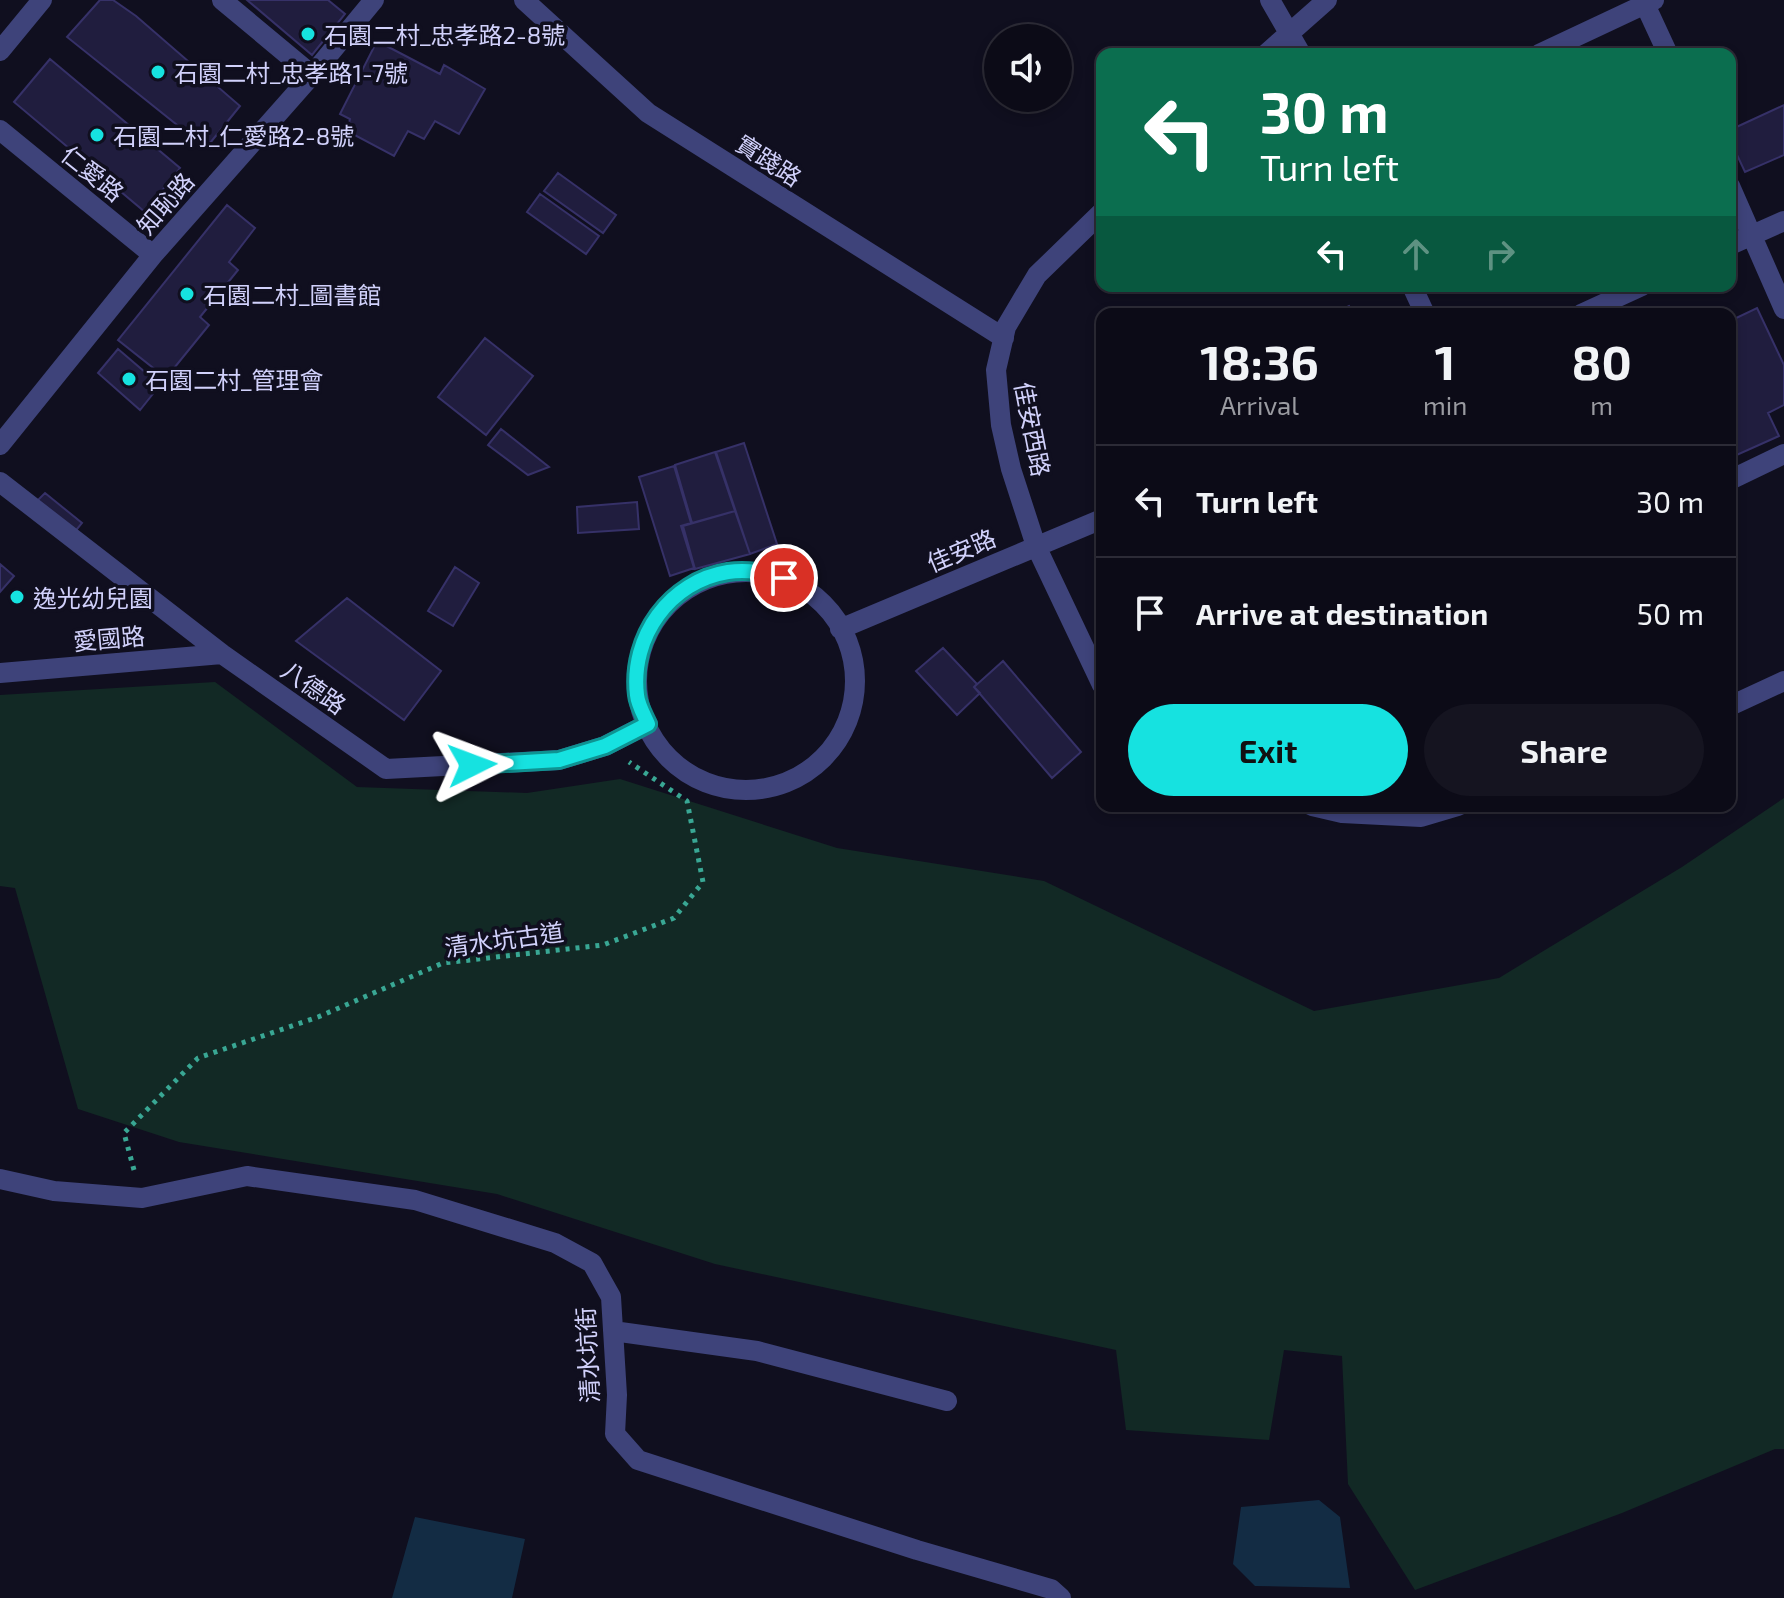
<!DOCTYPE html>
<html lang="en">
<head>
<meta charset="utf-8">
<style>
  :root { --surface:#0c0b17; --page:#151420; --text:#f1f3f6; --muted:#9a9ba1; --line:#2c2b36; --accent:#16e2e0 }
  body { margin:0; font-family:"Exo 2","Noto Sans TC",sans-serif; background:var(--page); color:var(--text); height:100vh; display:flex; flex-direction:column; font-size:30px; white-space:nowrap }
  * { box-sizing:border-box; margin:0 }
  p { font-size:26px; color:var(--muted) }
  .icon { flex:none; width:44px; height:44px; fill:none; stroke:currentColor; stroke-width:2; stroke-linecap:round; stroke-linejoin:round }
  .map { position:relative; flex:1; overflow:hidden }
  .drawer { position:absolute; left:1096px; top:308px; width:640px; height:504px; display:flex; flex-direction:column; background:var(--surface); border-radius:16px; box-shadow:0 4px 12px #0003,0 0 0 2px var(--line) }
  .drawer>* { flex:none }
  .hud { position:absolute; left:1096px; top:48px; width:640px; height:244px; border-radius:16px; box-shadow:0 4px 12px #0003,0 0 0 2px var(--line); background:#0b6e4f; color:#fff; overflow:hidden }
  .tools { position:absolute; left:984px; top:24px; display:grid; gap:16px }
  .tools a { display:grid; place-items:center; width:88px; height:88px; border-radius:50%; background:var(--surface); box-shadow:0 4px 12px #0003,0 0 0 2px var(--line); font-size:40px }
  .pin { position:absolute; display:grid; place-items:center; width:68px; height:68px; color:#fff; margin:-34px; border:4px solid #fff; border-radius:50%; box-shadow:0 2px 8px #0007 }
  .me { position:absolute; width:88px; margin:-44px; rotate:87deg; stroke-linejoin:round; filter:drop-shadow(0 0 6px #0008) }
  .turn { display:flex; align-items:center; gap:28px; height:168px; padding:0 32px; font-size:36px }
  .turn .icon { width:104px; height:104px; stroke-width:2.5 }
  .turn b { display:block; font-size:56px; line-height:68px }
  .lanes { display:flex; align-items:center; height:76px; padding:0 32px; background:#0003; justify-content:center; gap:40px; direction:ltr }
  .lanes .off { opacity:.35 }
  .eta { display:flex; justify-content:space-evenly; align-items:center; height:136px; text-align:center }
  .eta b { font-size:48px; font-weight:700; line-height:56px }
  .cta { display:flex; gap:16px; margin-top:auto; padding:16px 32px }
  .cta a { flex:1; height:92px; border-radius:48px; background:var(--accent); color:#111; font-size:32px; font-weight:700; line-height:92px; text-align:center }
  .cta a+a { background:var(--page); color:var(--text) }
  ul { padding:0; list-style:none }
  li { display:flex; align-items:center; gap:24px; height:112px; padding:0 32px; border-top:2px solid var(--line) }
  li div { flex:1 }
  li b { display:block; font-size:30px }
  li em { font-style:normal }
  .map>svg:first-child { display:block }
  .green { fill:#122925 }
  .water { fill:#132c44 }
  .building { fill:#201d3e; stroke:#363168; stroke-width:2 }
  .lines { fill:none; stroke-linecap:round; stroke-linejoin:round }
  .path { stroke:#39a794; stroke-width:5; stroke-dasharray:4 6; stroke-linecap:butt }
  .minor { stroke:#3e437a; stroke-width:20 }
  .route-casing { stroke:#0e9392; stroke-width:20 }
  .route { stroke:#16e2e0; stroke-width:14 }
  .poi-dot { fill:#16e2e0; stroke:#100f1f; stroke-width:3 }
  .labels { text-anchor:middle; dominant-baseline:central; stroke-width:7; stroke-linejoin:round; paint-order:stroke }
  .poi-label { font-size:24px; fill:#d1d1fb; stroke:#100f1f; text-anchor:start }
  .street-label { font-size:24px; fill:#d1d1fb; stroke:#100f1f }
</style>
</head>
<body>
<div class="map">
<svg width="1784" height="1598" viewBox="0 0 1784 1598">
  <rect width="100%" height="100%" fill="#100f1f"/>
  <path class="green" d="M215,682l142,105 170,6 93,-14 217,69 207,33 270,130 185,-33 183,-111 102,-69v651h-9l-153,64 -207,77 -67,-106 -6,-128 -58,-6 -15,90 -143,-10 -10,-80 -401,-86 -218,-70 -318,-52 -101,-33 -63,-221 -15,-2v-191z"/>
  <path class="water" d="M1319,1500l21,17 10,71 -95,-2 -22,-22 8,-57z
    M415,1517l110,22 -13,59h-120z"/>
  <path class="building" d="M100,0h13l23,16 104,90 -34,42 -139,-111z
    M247,0h81l17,14 -33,41z
    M377,41l63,33 4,-9 41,24 -26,45 -24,-13 -11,18 -16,-8 -14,25 -47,-25 3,-12 -10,-5z
    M50,59l130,109 -35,44 -131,-110z
    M1784,105v50l-39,17 -15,-32v-10z
    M558,173l58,42 -13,18 -59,-42z
    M540,194l59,42 -13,18 -59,-42z
    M227,205l28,23 -26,34 9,8 -38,47 9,8 -43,53 -48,-38z
    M1349,306l4,8h-20z
    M1757,308l27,57v40l-16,8 11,23 -49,22v-137z
    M485,338l48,38 -47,59 -48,-38z
    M118,349l42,36 -20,25 -42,-37z
    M501,429l48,38 -21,8 -40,-30z
    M744,443l33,101 -27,10 -34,-102z
    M715,452l20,59 -43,12 -17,-58z
    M674,466l17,57 -10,3 13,42 -24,8 -31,-99z
    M45,493l37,30 -9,11 -38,-31z
    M637,502l2,27 -61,4 -1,-26z
    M735,511l15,43 -55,15 -12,-43z
    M0,564l14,12 -14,16z
    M455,567l24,16 -26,43 -25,-15z
    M347,598l94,73 -37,49 -108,-79z
    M943,648l34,36 -3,3 6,6 -23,22 -41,-44z
    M1003,661l78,91 -29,26 -78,-91z"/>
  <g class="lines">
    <path class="path" d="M134,1170l-10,-37 74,-75 120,-41 125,-54 160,-18 71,-27 29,-36 -16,-81 -58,-39"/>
    <path class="minor" d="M222,0l90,75
      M524,0l124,113 356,225
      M1270,0l31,54
      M1643,0l25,54
      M0,51l42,-51
      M1266,54l61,-54
      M1539,54l115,-54
      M0,130l153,125
      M1730,186l54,123
      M1102,212l-65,63 -31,52 -10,43 5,55 10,44 25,77 66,139
      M1730,245l54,-24
      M1412,286l13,28
      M1581,314l61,-28
      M0,445l153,-190 159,-180 62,-75
      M1730,480l54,-26
      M0,482l222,172 164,115 173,-9 46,-14 43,-22
      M637 681a109 109 0 1 1 218 0a109 109 0 1 1-218 0Z
      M840,629l262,-110
      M0,673l222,-19
      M1730,706l54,-25
      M1312,806l30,7 79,4 37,-11
      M0,1179l54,12 88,7 105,-22 168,24 140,43 37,20 19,34 6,98 -2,39 23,26 279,90 134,39 10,9
      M613,1331l144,20 190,50"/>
  </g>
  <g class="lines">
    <g class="route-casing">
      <path id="route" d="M472,765l87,-5 46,-14 43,-22c-4,-9 -10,-19 -11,-29 -7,-58 33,-114 91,-123 20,-3 37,1 56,6"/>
    </g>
    <use href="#route" class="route"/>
  </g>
  <g class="poi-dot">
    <circle cx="308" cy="34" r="8"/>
    <circle cx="158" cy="72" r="8"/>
    <circle cx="97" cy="135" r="8"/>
    <circle cx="187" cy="294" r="8"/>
    <circle cx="129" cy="379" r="8"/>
    <circle cx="17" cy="597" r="8"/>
  </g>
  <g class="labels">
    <g class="poi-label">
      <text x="324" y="34">石園二村_忠孝路2-8號</text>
      <text x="174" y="72">石園二村_忠孝路1-7號</text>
      <text x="113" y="135">石園二村_仁愛路2-8號</text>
      <text x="203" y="294">石園二村_圖書館</text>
      <text x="145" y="379">石園二村_管理會</text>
      <text x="33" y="597">逸光幼兒園</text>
    </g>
    <g class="street-label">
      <text transform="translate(769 160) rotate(33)">實踐路</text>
      <text transform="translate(93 173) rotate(39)">仁愛路</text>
      <text transform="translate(165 203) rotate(-49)">知恥路</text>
      <text transform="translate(1033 429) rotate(79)">佳安西路</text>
      <text transform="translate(961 550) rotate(-23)">佳安路</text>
      <text transform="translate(109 638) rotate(-5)">愛國路</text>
      <text transform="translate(314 687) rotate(35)">八德路</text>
      <text transform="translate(504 939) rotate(-8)">清水坑古道</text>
      <text transform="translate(587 1355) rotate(-93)">清水坑街</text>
    </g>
  </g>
</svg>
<div class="tools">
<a><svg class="icon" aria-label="sound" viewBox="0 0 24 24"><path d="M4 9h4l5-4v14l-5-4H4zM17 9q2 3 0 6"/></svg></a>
</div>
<div class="pin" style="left:784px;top:578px;background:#d93025"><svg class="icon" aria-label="arrive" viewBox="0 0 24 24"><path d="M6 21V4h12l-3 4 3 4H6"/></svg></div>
<svg class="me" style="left:472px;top:765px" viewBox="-20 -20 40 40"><path d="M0-17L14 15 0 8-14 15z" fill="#16e2e0" stroke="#fff" stroke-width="4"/></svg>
<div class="hud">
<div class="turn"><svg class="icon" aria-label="left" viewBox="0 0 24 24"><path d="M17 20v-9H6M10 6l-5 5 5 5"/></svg><div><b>30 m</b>Turn left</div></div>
<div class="lanes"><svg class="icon" aria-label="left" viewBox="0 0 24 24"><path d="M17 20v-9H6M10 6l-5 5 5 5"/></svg><svg class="icon off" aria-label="ahead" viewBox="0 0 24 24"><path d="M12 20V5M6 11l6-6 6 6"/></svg><svg class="icon off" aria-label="right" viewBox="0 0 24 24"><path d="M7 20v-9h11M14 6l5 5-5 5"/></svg></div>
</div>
<section class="drawer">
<div class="eta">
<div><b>18:36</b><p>Arrival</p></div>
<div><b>1</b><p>min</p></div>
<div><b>80</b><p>m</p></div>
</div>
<ul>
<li><svg class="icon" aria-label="left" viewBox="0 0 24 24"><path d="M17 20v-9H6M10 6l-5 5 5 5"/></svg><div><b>Turn left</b></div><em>30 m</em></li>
<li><svg class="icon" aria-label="arrive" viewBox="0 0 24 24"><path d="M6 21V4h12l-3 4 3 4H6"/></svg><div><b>Arrive at destination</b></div><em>50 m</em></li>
</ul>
<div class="cta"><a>Exit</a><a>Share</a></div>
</section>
</div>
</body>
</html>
